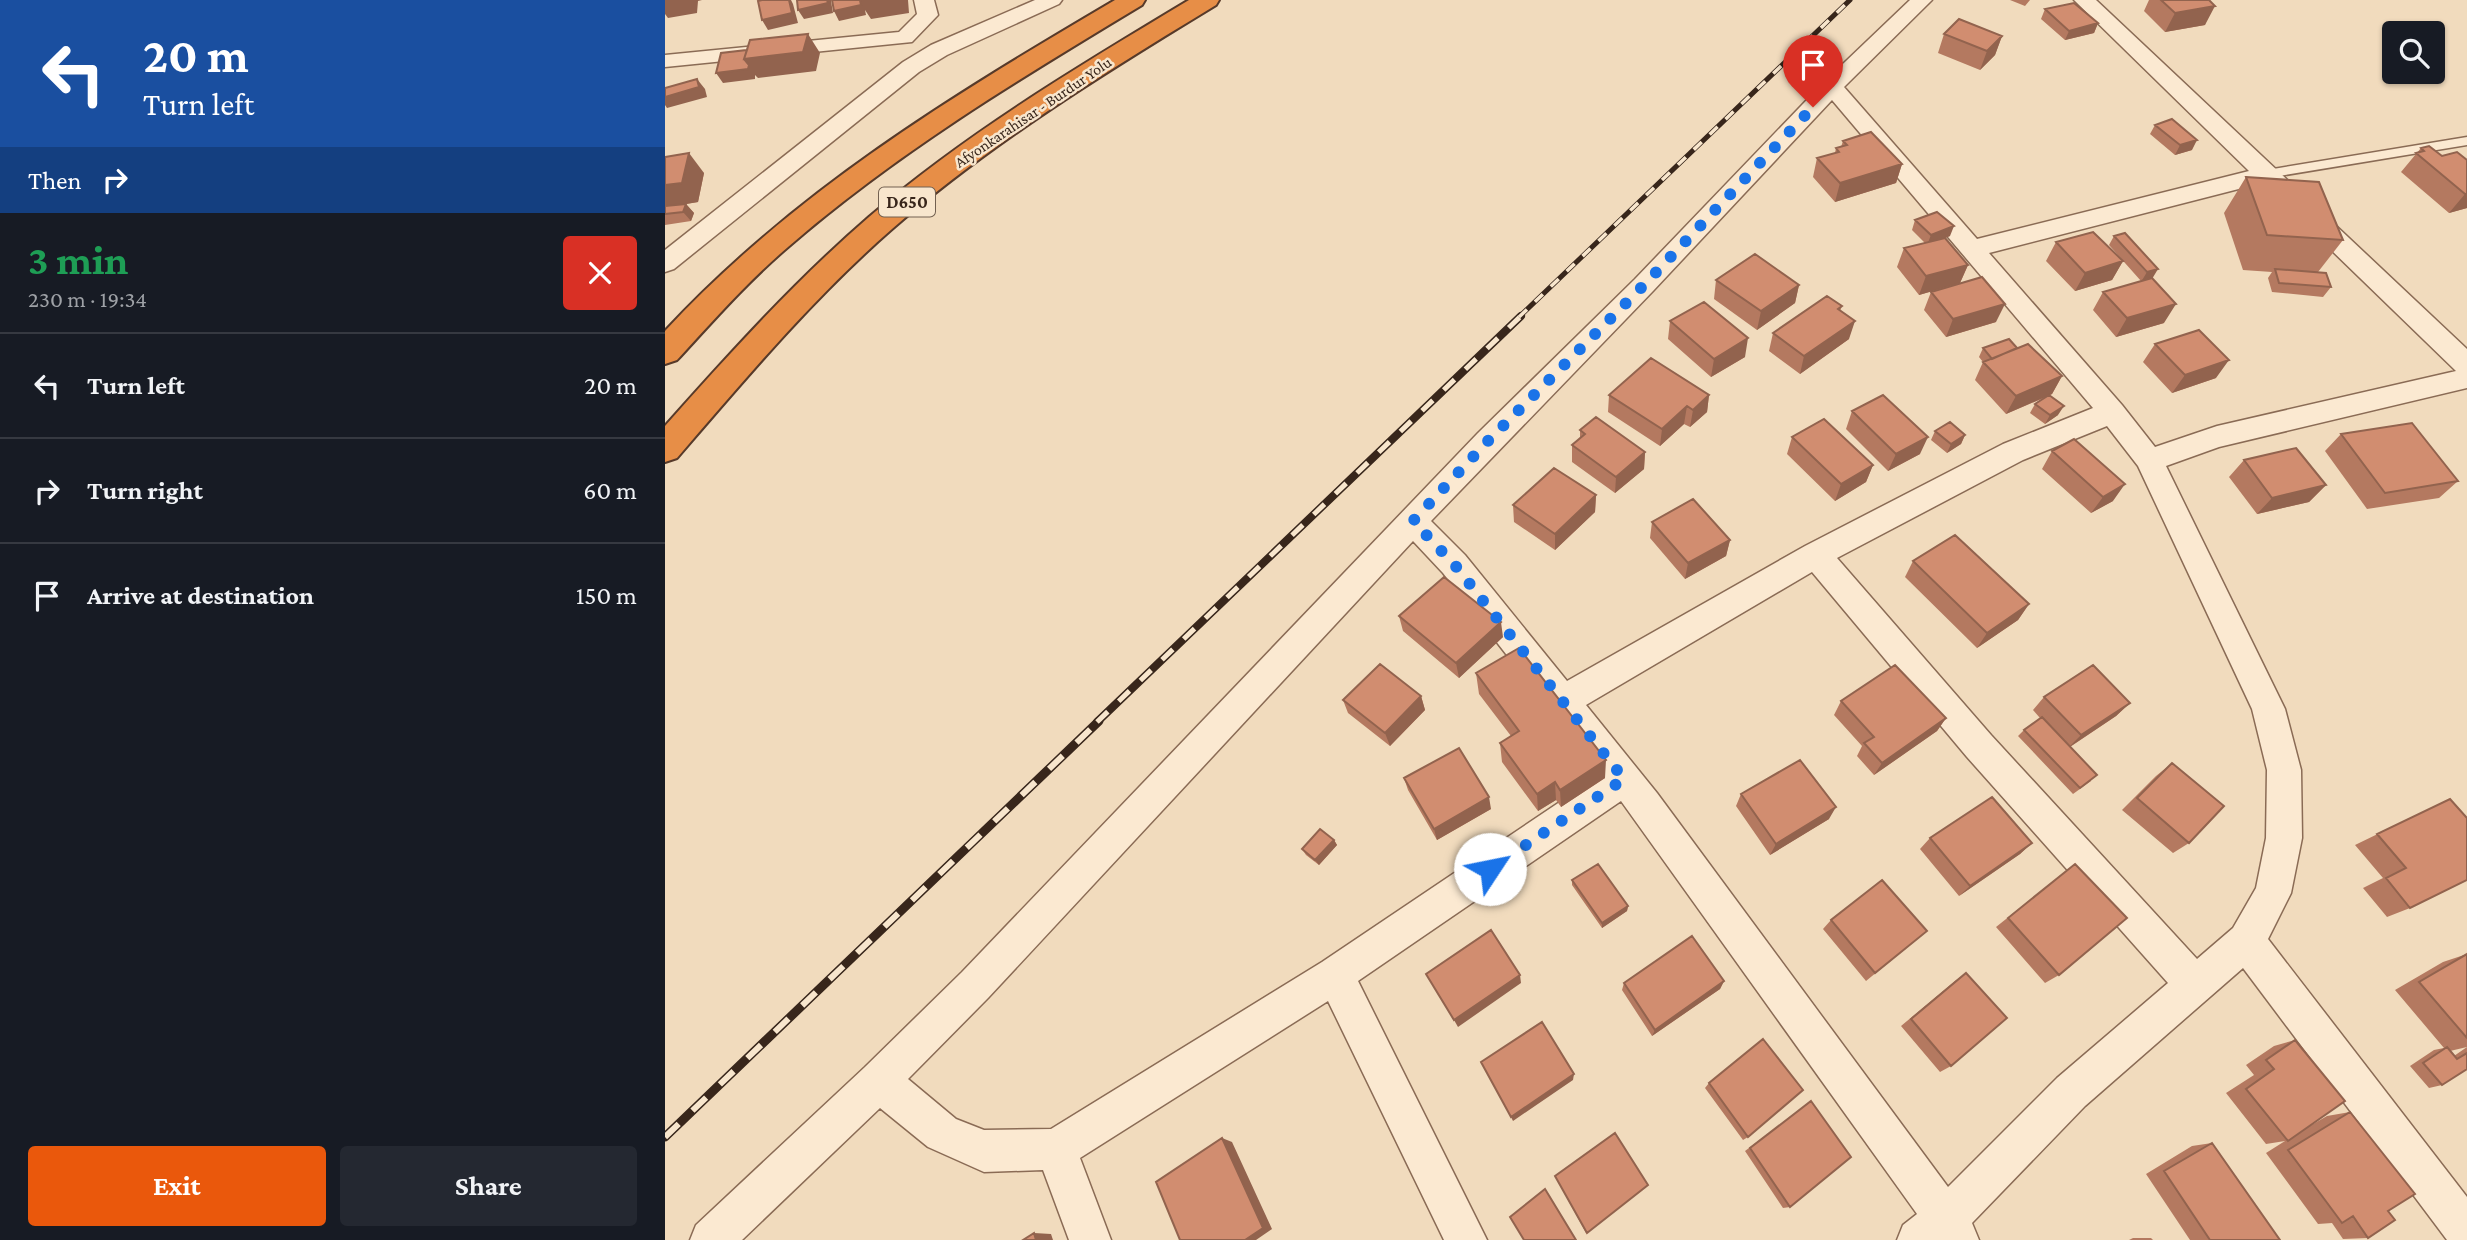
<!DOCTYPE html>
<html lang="en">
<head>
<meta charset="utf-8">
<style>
  :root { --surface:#171b24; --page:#242831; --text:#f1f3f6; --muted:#9ea1a6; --line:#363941; --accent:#ea580c }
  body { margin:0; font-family:"Crimson Pro",serif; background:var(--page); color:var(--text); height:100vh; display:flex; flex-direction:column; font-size:26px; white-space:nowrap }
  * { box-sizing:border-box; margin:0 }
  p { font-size:23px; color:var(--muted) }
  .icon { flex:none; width:38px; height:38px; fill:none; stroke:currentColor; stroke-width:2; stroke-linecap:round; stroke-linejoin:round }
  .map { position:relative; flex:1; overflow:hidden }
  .panel { display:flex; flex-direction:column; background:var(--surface); width:665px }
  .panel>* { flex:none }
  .top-card { background:#1a4fa0; color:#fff; overflow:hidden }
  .buttons { position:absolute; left:1717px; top:21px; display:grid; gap:14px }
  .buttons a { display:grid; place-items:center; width:63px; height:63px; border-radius:7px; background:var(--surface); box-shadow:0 2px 5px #0004; font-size:35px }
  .pin { position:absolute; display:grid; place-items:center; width:60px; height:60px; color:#fff; margin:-72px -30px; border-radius:50% 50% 50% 0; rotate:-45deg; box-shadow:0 0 7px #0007 }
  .pin .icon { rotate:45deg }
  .me { position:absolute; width:77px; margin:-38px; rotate:56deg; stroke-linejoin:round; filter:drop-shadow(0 0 5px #0008) }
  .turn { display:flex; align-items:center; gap:24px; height:147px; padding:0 28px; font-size:32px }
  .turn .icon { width:91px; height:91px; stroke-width:2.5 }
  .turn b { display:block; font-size:49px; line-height:60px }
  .then { display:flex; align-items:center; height:66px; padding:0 28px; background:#0003; gap:14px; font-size:26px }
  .round { display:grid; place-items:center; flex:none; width:74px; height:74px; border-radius:7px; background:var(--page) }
  .headline { display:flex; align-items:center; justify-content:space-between; height:119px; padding:0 28px }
  h1 { font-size:42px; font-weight:700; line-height:52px; color:#1e9e55 }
  .action { display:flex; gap:14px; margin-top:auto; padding:14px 28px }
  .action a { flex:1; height:80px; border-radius:7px; background:var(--accent); color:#fff; font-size:28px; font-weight:700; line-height:80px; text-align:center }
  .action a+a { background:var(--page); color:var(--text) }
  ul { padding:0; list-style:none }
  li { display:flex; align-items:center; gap:21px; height:105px; padding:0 28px; border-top:2px solid var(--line) }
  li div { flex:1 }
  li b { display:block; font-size:26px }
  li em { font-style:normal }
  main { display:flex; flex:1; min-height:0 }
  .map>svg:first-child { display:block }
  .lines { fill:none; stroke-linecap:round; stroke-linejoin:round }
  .lane-casing { stroke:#8a6b55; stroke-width:3 }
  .street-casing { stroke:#8a6b55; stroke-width:3 }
  .highway-casing { stroke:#573a2a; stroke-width:4 }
  .lane { fill:#fbe9d1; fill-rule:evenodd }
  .street { fill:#fbe9d1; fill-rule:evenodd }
  .highway { fill:#e78e47; fill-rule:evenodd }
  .rail-far2-casing { stroke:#38261b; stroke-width:5 }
  .rail-far1-casing { stroke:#38261b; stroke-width:8 }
  .rail-casing { stroke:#38261b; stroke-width:9 }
  .rail-far2 { stroke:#f8e6cd; stroke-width:3.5; stroke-dasharray:11; stroke-linecap:butt }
  .rail-far1 { stroke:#f8e6cd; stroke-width:5; stroke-dasharray:15; stroke-linecap:butt }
  .rail { stroke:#f8e6cd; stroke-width:6; stroke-dasharray:19; stroke-linecap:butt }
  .wall { fill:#b47960 }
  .shaded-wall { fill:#92634e }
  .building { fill:#d18d70; stroke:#92634e; stroke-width:2 }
  .route { stroke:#1a73e8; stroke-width:12; stroke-dasharray:0 21.6 }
  .labels { text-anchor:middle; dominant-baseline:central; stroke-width:5; stroke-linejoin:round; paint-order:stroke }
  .far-street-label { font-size:16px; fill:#38261b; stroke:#f8e6cd }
  .shield { fill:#f8e6cd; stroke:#726050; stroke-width:2 }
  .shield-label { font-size:18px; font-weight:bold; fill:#38261b }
</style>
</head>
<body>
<main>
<section class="panel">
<div class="top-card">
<div class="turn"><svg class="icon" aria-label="left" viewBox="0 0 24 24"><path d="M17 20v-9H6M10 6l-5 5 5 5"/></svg><div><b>20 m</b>Turn left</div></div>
<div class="then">Then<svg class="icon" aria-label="right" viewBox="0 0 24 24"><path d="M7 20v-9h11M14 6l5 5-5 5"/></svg></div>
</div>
<div class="headline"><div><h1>3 min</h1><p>230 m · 19:34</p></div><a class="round" style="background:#d93025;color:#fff"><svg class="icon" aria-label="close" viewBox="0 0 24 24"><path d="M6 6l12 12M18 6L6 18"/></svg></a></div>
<ul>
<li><svg class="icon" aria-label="left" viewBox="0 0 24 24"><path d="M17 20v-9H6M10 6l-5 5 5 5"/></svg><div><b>Turn left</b></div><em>20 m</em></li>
<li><svg class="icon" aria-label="right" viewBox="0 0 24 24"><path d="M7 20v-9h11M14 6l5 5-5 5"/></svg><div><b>Turn right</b></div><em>60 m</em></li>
<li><svg class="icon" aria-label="arrive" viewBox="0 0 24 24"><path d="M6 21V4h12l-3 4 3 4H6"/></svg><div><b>Arrive at destination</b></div><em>150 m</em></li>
</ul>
<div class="action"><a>Exit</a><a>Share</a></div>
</section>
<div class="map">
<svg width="1802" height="1240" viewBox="0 0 1802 1240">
  <rect width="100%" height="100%" fill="#f1dbbd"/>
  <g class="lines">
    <g class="lane-casing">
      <path id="lane" d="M1802,137v8l-200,33 -6,-4 6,-4z"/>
    </g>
    <g class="street-casing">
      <path id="street" d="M249,0h20l4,15 -26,27 -247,25v-12l234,-23 18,-18z
        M370,0h27l-3,4 -112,51 -28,17 -245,197 -9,3v-22l238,-188 28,-17z
        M1245,0h22l-88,87 133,152 272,-68 -175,-171h22l371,349v39l-248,59 -53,19 119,243 16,61 1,68 -11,55 -23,46 199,258v43h-20l-204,-272 -158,138 -113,117 7,17h-82l6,-15 14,-11 -296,-413 -263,180 129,259h-43l-116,-239 -248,157 31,82h-42l-26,-70 -59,2 -56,-25 -48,-39 -138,132h-52l6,-15 169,-158 97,-95 516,-539 157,-154 189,-197zM1167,100l261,308 -90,36 -198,102 -238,135 -102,-126 -34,-34 222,-230zM1597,183l194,188 -239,55 -62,21 -33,-42 -133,-152zM1442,426l31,40 114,243 15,61 -1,68 -10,50 -23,40 -36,31 -206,-224 -154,-177 186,-98zM748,541l30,32 157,202 -278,187 -271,167 -67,1 -28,-11 -48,-40 80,-81zM1147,572l155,185 201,226 -111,95 -109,109 -291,-394 -71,-88z"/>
    </g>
    <g class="highway-casing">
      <path id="highway" d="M450,0h30l-3,5c-123,74 -246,148 -354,242 -41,35 -75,74 -111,113l-12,4v-33c130,-140 287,-235 450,-331z
        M524,0h30l-3,5c-112,68 -225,138 -324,224 -79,69 -147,150 -215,229l-12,4v-36c65,-73 130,-145 204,-209 98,-84 210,-151 320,-217z"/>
    </g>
    <use href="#lane" class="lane"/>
    <use href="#street" class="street"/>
    <use href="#highway" class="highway"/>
    <g class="rail-far2-casing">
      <path id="rail-far2" d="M854,317l331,-317"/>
    </g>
    <g class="rail-far1-casing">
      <path id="rail-far1" d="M432,722l424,-406"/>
    </g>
    <g class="rail-casing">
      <path id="rail" d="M0,1137l434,-416"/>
    </g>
    <use href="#rail-far2" class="rail-far2"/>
    <use href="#rail-far1" class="rail-far1"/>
    <use href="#rail" class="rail"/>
  </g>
  <path class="wall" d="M1345,0h20l-5,6z
    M1484,0h60l-4,25 -40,7 -21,-21z
    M1380,9l53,14 -4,10 -29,7 -24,-21z
    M1279,34l58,2 -7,19 -15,15 -42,-17z
    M1490,125l37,25 -17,5 -25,-21z
    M1178,141l59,23 -6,19 -61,19 -22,-25 4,-19 18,-5 1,-5 5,-1z
    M1756,148l21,8 25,4v48l-18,5 -48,-41z
    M0,157l39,16 -6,29 -12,2 8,9 -3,8 -26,4z
    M1581,177l97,63 -25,32 13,15 -8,10 -51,-5 -4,-14 4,-6 -29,-2 -19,-57z
    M1250,220l35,16 -5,2 23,27 -8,18 -41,12 -22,-28 7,-19 21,-5 -13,-13z
    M1449,236l38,43 12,44 -48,14 -23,-27 10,-18 38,-11 -32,-36z
    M1391,242l67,19 -11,19 -37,11 -29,-30z
    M1051,280l83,5 -4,18 -38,27 -43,-31z
    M1266,292l65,30 -50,15 -22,-27z
    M1177,306l-2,5 9,28 -49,35 -31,-23 4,-18z
    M1005,321l75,36 -34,20 -43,-38z
    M1490,344l61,34 -44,15 -29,-31z
    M1318,348h34l45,28 -10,18 -2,1 8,20 -13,9 -15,-11 5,-9 11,-7 -40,17 -31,-34 8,-18 -4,-5z
    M944,395h100l-2,17 -17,15 -6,-3 -24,22 -52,-34z
    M1187,411l68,43 -32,17 -42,-42z
    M915,430l65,22 -1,17 -29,24 -43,-31v-17l8,-6z
    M1270,431l30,4 -4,9 -14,9 -16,-13z
    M1676,434l117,47 -19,17 -72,11 -42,-58z
    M1127,437l81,28 -7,17 -31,19 -48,-47z
    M1387,451l61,50 -22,12 -49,-44z
    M1579,460l82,25 -17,17 -52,12 -28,-37z
    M931,495l-1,17 -40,38 -41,-28 -1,-17z
    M987,522l78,18 -4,16 -41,23 -35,-41z
    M1248,561l116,43 -11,16 -41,28 -72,-71z
    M734,616l104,21 -44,41 -56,-47z
    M811,673l129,105 -44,29 -5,-7 -18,11 -36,-49 -2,-19 11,-7 -32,-42z
    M756,696l4,14 -35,36 -42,-33 -5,-13z
    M1379,697l86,6 -14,13 -46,31 21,34 -18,13 -55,-58 6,-6 16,-12 -7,-8z
    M1176,701l105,17 -9,13 -63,44 -17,-19 5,-10 -28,-31z
    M1507,763l17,80 -16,10 -51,-43 34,-34z
    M739,778l87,31 -54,31 -29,-50z
    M1076,794l88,25 -59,36 -34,-49z
    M1785,799l-40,109 -23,9 -24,-29 20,-10 -28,-33z
    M1265,838l102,5 -12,11 -61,42 -39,-47z
    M669,840l3,5 -18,20 -13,-10 -4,-6z
    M1410,864l-16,111 -14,8 -49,-56z
    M907,880l56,26 -1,5 -25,17 -30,-43z
    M1166,920l86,19 -51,42 -43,-52z
    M1802,954v93l-17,4 4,5 13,-9v22l-25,16 -13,3 -19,-22 24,-16 10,-2 -49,-58 48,-28z
    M1301,973l-15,93 -11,6 -39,-46 54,-45z
    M1059,981l-4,8 -68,47 -30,-46 2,-7z
    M1630,1040l8,90 24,-14 23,-4 38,99 -20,27 -25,1 -11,-16 -14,1 -52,-71 19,-12 -19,3 -40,-51 28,-18 -8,-10 28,-19z
    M1044,1083l39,54 -5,3 -38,-52z
    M1146,1101l-21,106 -7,1 -38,-57z
    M1547,1143l68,97h-90l-44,-66 46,-28z
    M890,1176l93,9 -62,48z
    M1468,1238h18l2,2h-24z"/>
  <path class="shaded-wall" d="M0,0h37l-4,1 -1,12 -29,5 -3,-4z
    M124,0h2l2,4 5,19 -30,7 -6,-10z
    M162,0h4v1l2,12 -29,6 -6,-9z
    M195,0h48l1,13 -38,6 -6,-9 1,5 -27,6 -5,-10z
    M1550,6l-10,19 -40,7 10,-19z
    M1433,23l-4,10 -29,7 4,-9z
    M143,34l12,19 -4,18 -58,7 -3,-3v4l-32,4 -7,-10 28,-14z
    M1337,36l-7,19 -15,15 7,-19z
    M32,79l8,10 2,8 -40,11 -2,-3v-8z
    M1532,140l-5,10 -17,5 5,-10z
    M24,153l15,20 -6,29 -12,2 8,9 -3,8 -8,-9 -18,-5v-22z
    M1237,164l-6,19 -61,19 5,-19z
    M1800,194h2v14l-18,5z
    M1289,226l-4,10 -23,9 4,-10z
    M1458,261l-11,19 -37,11 10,-18z
    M1303,265l-8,18 -41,12 7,-19z
    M1493,269l-6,10 -11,3 6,-10z
    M1134,285l-4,18 -38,27 4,-19z
    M1340,304l-9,18 -50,15 7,-18z
    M1511,304l-12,19 -48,14 11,-19z
    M1190,321l-6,18 -49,35 4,-18z
    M1083,338l-3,19 -34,20 3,-18z
    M1564,360l-13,18 -44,15 13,-18z
    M1397,376l-10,18 -46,20 10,-18z
    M1044,395l-2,17 -17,15 3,-17z
    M1022,406l-3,18 -24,22 2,-17z
    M1399,406l-6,9 -13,9 5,-9z
    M1300,435l-4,9 -14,9 4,-9z
    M1263,437l-8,17 -32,17 8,-17z
    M980,452l-1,17 -29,24 1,-16z
    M1208,465l-7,17 -31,19 6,-17z
    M1460,484l-12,17 -22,12 12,-16z
    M1661,485l-17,17 -52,12 15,-16z
    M931,495l-1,17 -40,38v-16z
    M1065,540l-4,16 -41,23 3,-16z
    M1364,604l-11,16 -41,28 10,-15z
    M836,622l2,15 -44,41 -3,-15z
    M756,696l4,14 -35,36 -5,-13z
    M1465,703l-14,13 -48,32 13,-13z
    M1281,718l-9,13 -63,44 8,-12z
    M941,760l-1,18 -44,29 -1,-17z
    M890,782l1,18 -18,11 -1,-17z
    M824,797l2,12 -54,31 -3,-11z
    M1171,807l-7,12 -59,36 6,-11z
    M669,840l3,5 -18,20 -4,-5z
    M1367,843l-12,11 -61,42 11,-10z
    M963,906l-1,5 -25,17v-5z
    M855,975l1,8 -63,44 -4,-7z
    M1059,981l-4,8 -68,47 3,-6z
    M909,1074l-1,6 -60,41 -2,-4z
    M557,1138l10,4 40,87 -16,11h-11z
    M369,1233l17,1 2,6h-17z"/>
  <path class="building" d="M97,0h27l3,13 -30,7 -4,-19z
    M132,0h30l1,3 -30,7z
    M167,0h28l1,5 -27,6z
    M1496,0h48l6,6 -40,7z
    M1409,3l24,20 -29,8 -24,-22z
    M1294,19l43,17 -15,15 -43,-17z
    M143,34l-5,18 -59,7 6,-19z
    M82,50l-3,9 5,6 -1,4 -32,4 5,-20z
    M32,79l2,8 -34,10v-9z
    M1507,119l25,21 -17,5 -25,-20z
    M1206,132l31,32 -62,19 -23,-25 22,-6 -3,-4 11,-3 -4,-4z
    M1764,146l13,10 15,-4 10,8v34h-2l-49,-41 8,-2 -3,-3z
    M24,153l-7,30 -17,2v-28z
    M1581,177l73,5 24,58 -76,-5z
    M21,204l-3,8 -18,2v-8z
    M1272,212l17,14 -23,9 -16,-15z
    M1428,232l30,29 -38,12 -29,-31z
    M1460,233l33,36 -11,3 -33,-36z
    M1280,238l23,27 -42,11 -22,-28z
    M1090,254l44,31 -38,26 -45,-31z
    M1610,269l51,4 5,14 -52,-4z
    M1317,277l23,27 -52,15 -22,-27z
    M1487,278l24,26 -49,14 -24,-26z
    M1162,296l15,10 -4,3 17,12 -51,35 -31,-23z
    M1039,302l44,36 -34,21 -44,-38z
    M1534,330l30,30 -44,15 -30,-31z
    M1344,339l8,9 -25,11 -9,-11z
    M1363,344l34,32 -46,20 -33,-34z
    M986,358l58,37 -16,15 -6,-4 -25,23 -53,-34z
    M1218,395l45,42 -32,17 -44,-43z
    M1384,395l15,11 -14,9 -15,-11z
    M931,417l49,35 -29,25 -44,-32 13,-11 -5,-4z
    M1159,419l49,46 -32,19 -49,-47z
    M1285,422l15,13 -14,9 -16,-13z
    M1747,423l46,58 -73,12 -44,-59z
    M1409,439l51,45 -22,13 -51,-46z
    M1631,448l30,37 -54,13 -28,-38z
    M889,468l42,27 -41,39 -42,-29z
    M1028,499l37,41 -42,23 -36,-41z
    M1290,535l74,69 -42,29 -74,-72z
    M779,577l57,45 -45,41 -57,-47z
    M854,648l87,112 -46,30 -5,-8 -18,12 -37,-51 19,-12 -43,-58z
    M715,664l41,32 -36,37 -42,-33z
    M1230,665l51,53 -64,45 -18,-20 10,-6 -33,-36z
    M1428,665l37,38 -49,32 -37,-38z
    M1377,717l55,58 -17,13 -56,-58z
    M794,748l30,49 -55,32 -30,-51z
    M1135,760l36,47 -60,37 -35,-50z
    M1507,763l52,43 -35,37 -52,-45z
    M1327,797l40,46 -62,43 -40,-48z
    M1785,799l17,19v62l-57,28 -24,-30 20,-10 -29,-34z
    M655,829l14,11 -19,20 -13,-11z
    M933,864l30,42 -26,17 -30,-43z
    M1410,864l52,54 -68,57 -51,-57z
    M1217,880l45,51 -52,42 -44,-53z
    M826,930l29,45 -66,45 -28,-46z
    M1027,936l32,45 -69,49 -31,-47z
    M1802,954v84l-48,-56z
    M1301,973l41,45 -56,48 -40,-47z
    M877,1022l32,52 -63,43 -30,-55z
    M1098,1039l40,51 -55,47 -39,-54z
    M1630,1040l50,61 -57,40 -42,-52 28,-20 -8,-9z
    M1782,1047l10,12 10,-6v16l-25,16 -19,-22z
    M1146,1101l40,56 -61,50 -40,-59z
    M1685,1112l65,82 -27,17 7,9 -27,18 -15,-22 -11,7 -54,-73z
    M950,1133l33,52 -61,48 -32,-57z
    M557,1138l41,90 -18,12h-65l-24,-58z
    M1547,1143l68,97h-70l-46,-69z
    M880,1189l31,51h-52l-14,-23z
    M369,1233l2,7h-13z"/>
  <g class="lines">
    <path class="route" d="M825,869l134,-90 -170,-215 -41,-43 75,-80 156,-156 169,-178"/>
  </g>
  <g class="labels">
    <g class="far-street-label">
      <text transform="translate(368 112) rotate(-34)">Afyonkarahisar - Burdur Yolu</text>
    </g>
    <rect class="shield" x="214" y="187.5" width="56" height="29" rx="5"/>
    <g class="shield-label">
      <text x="242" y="202">D650</text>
    </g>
  </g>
</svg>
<div class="buttons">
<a><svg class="icon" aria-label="search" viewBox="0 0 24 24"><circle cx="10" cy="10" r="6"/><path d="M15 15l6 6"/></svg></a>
</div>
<div class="pin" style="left:1148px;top:107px;background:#d93025"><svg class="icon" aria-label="arrive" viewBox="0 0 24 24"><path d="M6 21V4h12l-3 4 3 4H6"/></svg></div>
<svg class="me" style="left:825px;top:869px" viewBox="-20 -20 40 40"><circle r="19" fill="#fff"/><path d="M0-13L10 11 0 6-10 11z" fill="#1a73e8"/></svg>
</div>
</main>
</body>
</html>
